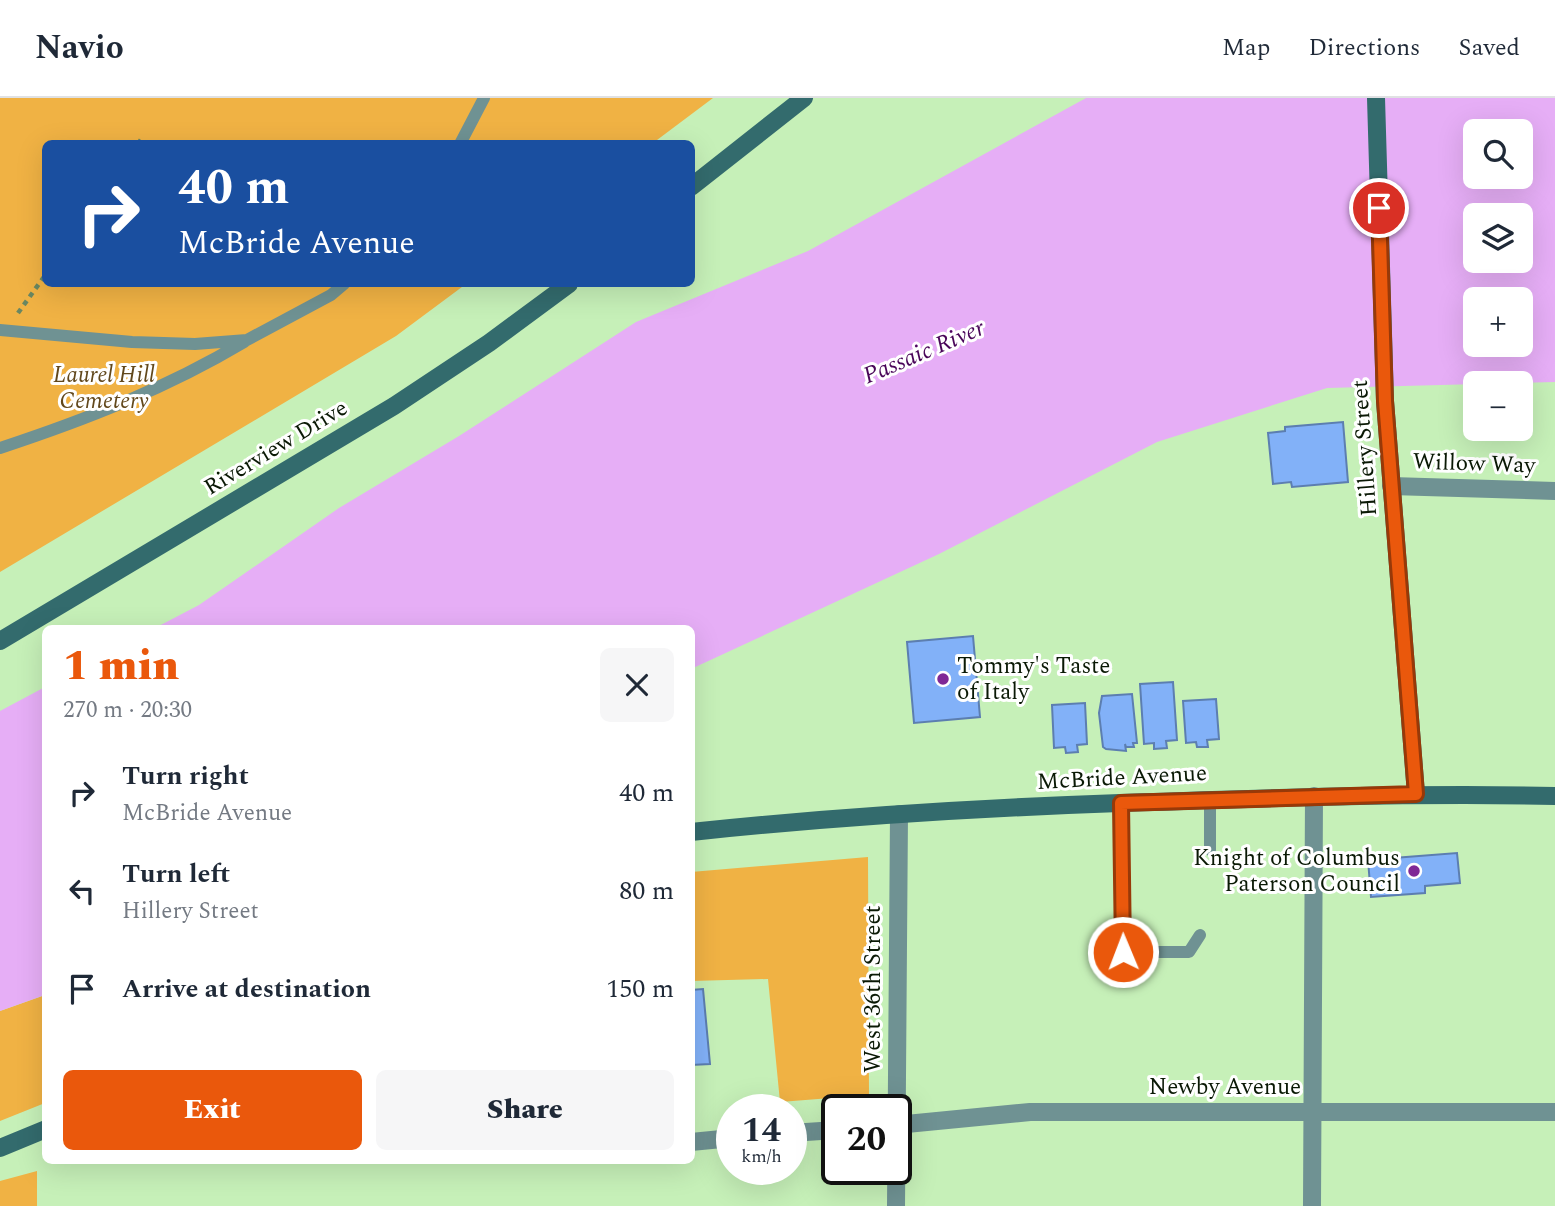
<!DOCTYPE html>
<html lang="en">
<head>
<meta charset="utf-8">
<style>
  :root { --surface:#fff; --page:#f6f6f7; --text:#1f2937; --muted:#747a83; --line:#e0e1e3; --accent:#ea580c }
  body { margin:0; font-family:Spectral,serif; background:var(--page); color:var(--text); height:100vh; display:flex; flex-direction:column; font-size:26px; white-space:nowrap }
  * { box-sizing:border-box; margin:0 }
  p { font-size:23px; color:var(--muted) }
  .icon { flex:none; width:38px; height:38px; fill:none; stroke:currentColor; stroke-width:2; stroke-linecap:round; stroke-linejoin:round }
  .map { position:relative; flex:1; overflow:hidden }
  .sheet { position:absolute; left:42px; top:527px; width:653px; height:539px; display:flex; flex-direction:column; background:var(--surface); border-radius:10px; box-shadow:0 7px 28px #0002 }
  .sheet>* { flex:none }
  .banner { position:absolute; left:42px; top:42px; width:653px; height:147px; border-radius:10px; box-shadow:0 7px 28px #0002; background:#1a4fa0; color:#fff; overflow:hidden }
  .buttons { position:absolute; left:1463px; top:21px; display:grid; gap:14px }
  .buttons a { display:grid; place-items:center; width:70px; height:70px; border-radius:10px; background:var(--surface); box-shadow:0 7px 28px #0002; font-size:35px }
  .speed { position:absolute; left:716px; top:996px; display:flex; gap:14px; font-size:35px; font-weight:700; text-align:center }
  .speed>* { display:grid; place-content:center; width:91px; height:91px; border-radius:50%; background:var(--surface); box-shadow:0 7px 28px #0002; line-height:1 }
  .speed small { font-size:18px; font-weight:400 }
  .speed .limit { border:4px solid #111; border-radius:10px; background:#fff; color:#111 }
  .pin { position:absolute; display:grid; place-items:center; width:60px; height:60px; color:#fff; margin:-30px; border:4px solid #fff; border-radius:50%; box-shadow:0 2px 7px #0007 }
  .me { position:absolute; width:77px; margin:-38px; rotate:359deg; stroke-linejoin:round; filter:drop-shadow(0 0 5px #0008) }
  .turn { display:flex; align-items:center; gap:24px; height:147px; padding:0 21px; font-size:32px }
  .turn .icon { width:91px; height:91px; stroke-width:2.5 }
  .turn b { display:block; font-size:49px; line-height:60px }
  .round { display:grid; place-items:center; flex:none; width:74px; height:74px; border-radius:10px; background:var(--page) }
  .overview { display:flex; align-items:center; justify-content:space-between; height:119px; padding:0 21px }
  h1 { font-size:42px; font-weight:800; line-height:52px; color:var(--accent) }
  .button { display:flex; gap:14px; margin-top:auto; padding:14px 21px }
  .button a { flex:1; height:80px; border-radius:10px; background:var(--accent); color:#fff; font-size:28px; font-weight:800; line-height:80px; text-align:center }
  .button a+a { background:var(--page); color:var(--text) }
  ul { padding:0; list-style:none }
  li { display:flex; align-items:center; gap:21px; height:98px; padding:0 21px }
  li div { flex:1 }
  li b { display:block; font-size:26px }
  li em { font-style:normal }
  header { display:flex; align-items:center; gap:42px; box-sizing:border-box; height:98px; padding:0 35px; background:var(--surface); border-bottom:2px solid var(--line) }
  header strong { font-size:33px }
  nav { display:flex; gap:38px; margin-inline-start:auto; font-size:24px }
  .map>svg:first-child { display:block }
  .green { fill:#f0b244 }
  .water { fill:#e6aef6; fill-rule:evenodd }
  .building { fill:#82b1f8; stroke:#5c7eb0; stroke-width:2 }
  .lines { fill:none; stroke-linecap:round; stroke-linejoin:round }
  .path { stroke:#6a8761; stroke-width:4.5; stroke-dasharray:5 5; stroke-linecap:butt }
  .lane { stroke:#6f9293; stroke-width:12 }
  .street { stroke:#6f9293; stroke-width:18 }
  .secondary { stroke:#336b6d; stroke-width:18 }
  .route-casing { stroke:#983908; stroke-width:18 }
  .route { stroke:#ea580c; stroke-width:12 }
  .poi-dot { fill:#7f2896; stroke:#fff; stroke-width:2.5 }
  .labels { text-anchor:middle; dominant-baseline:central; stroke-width:6; stroke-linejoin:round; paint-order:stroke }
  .park-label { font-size:23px; font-style:italic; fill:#62481c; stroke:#fff }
  .street-label { font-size:23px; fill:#0a1905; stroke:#fff }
  .poi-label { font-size:23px; fill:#0a1905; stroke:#fff; text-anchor:start }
  .water-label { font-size:24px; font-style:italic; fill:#490559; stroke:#fff }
</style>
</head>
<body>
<header>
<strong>Navio</strong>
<nav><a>Map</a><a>Directions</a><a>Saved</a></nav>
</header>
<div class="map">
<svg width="1555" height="1108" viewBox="0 0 1555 1108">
  <rect width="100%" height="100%" fill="#c6f0b8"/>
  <path class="green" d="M0,0h713l-60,45 -607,1v140h420l-70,52 -396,236z
    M868,759l1,238 -89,7 -12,-123 -77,2v-109z
    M45,897v108l-45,18v-110z
    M37,1073v35h-37v-25z"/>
  <path class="water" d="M1086,0h469v284l-228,6 -170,54 -218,112 -248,115v-41h-536l44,-23 140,-97 120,-72 177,-114 172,-71zM1475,33h46v46h-46zM1475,117h46v46h-46zM1475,201h46v46h-46z
    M45,589v308l-45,16v-300z"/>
  <path class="building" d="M1343,324l5,60 -56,5 -1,-5 -18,2 -5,-51 17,-2v-4z
    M973,538l7,81 -66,6 -7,-81z
    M1173,584l4,58 -11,1 1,7 -13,1v-6l-10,1 -4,-60z
    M1132,596l5,49h-4l1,4h-8l-1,-3 1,7 -20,-2 -3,-2 -4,-34 3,-17z
    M1216,601l3,40 -12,1 1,7h-11l-1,-5 -10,1 -3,-42z
    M1085,605l2,41 -10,1 1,7 -12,1 -1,-6 -11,1 -2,-43z
    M1457,755l3,30 -35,3v7l-54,4 -3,-37z
    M703,891l7,75 -19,1v-75z"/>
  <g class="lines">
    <path class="path" d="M138,46l4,-6
      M18,215l28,-39"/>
    <path class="lane" d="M460,46l24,-46
      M0,232l132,12 63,2 52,-4 84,-45 13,-11
      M0,350c85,-28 167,-60 244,-106
      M1121,705l2,149h66l11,-17
      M1210,752v-51"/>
    <path class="street" d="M1391,388l164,5
      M896,1027l134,-13h525
      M791,1035l45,-3
      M691,1044l41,-4
      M896,1108l3,-392
      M1312,1108l2,-410"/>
    <path class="secondary" d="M1376,0l9,303 31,393
      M691,89l113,-89
      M0,543l394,-235 95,-63 80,-59
      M691,734c142,-15 286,-24 429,-29 145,-5 290,-10 435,-7
      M0,1050l46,-19"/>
  </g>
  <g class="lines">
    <g class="route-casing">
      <path id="route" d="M1123,854l-2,-149 295,-9 -31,-393 -6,-193"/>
    </g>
    <use href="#route" class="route"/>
  </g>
  <g class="poi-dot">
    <circle cx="943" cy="581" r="7"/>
    <circle cx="1414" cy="773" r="7"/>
  </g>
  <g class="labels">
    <g class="park-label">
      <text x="104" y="277">Laurel Hill<tspan x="104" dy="26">Cemetery</tspan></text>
    </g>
    <g class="street-label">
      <text transform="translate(276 350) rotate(-31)">Riverview Drive</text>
      <text transform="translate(1365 350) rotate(-94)">Hillery Street</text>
      <text transform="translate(1474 366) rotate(2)">Willow Way</text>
      <text transform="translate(1122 680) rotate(-3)">McBride Avenue</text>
      <text transform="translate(873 891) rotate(-90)">West 36th Street</text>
      <text x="1225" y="989">Newby Avenue</text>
    </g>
    <g class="poi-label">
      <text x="957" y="568">Tommy's Taste<tspan x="957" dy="26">of Italy</tspan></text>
      <text x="1400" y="760" text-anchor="end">Knight of Columbus<tspan x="1400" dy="26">Paterson Council</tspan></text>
    </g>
    <g class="water-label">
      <text transform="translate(924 254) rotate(-23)">Passaic River</text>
    </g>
  </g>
</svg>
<div class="buttons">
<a><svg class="icon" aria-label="search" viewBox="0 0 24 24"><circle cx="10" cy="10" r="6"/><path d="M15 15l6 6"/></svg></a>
<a><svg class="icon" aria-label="layers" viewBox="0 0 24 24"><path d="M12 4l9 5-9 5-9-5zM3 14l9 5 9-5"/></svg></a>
<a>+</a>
<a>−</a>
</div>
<div class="speed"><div>14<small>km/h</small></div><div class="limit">20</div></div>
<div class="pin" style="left:1379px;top:110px;background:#d93025"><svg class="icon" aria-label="arrive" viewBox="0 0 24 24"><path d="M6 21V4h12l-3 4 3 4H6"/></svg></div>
<svg class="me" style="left:1123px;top:854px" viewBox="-20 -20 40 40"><circle r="17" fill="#ea580c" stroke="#fff" stroke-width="3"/><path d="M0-11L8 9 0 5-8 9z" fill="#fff"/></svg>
<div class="banner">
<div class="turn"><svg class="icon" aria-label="right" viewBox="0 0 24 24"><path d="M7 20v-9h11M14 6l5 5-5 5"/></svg><div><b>40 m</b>McBride Avenue</div></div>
</div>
<section class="sheet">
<div class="overview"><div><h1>1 min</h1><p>270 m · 20:30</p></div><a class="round"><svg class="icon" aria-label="close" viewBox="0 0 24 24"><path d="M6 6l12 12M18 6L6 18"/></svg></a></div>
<ul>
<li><svg class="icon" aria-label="right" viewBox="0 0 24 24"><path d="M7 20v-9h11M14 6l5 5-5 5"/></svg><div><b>Turn right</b><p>McBride Avenue</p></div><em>40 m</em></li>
<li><svg class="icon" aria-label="left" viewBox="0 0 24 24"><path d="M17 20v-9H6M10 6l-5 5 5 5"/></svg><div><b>Turn left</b><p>Hillery Street</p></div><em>80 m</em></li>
<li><svg class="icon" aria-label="arrive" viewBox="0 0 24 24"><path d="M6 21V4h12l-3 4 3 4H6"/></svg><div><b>Arrive at destination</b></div><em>150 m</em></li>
</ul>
<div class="button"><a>Exit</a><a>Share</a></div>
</section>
</div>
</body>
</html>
